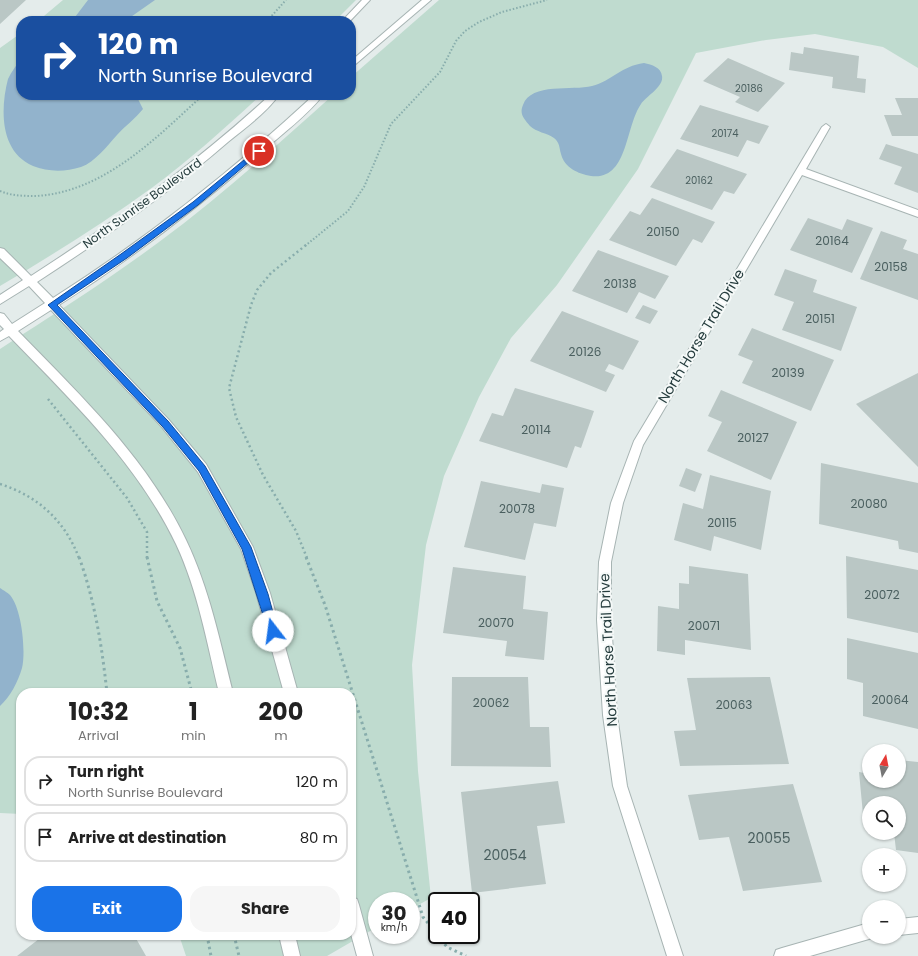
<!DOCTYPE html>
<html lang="en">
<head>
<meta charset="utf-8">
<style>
  :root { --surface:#fff; --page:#f6f6f6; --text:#222; --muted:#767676; --line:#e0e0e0; --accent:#1a73e8 }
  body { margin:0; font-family:Poppins,sans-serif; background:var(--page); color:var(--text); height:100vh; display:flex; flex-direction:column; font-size:15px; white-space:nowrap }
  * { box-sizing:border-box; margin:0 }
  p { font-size:13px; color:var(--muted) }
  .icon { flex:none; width:22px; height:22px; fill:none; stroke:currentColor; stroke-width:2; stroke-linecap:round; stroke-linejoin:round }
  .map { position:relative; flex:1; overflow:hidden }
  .panel { position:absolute; left:16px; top:688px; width:340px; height:252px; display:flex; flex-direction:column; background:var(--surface); border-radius:16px; box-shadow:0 1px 3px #0004 }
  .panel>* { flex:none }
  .hud { position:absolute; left:16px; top:16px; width:340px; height:84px; border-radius:16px; box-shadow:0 1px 3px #0004; background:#1a4fa0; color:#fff; overflow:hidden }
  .needle { width:26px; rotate:10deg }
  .buttons { position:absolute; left:862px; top:744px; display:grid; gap:8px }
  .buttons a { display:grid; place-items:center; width:44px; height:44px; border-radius:50%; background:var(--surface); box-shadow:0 1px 3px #0004; font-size:20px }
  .speed { position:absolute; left:368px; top:892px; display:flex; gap:8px; font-size:20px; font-weight:700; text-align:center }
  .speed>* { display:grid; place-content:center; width:52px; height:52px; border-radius:50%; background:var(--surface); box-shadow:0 1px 3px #0004; line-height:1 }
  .speed small { font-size:10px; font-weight:400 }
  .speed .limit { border:2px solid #111; border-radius:6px; background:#fff; color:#111 }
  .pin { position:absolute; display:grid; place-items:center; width:34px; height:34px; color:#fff; margin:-17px; border:2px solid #fff; border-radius:50%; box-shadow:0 1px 4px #0007 }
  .me { position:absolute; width:44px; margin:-22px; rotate:345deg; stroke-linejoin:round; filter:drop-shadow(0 0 3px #0008) }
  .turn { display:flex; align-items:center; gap:14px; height:84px; padding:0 16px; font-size:18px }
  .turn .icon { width:52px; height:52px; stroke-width:2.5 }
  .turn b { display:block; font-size:28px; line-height:34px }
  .eta { display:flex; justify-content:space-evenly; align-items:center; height:68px; text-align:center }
  .eta b { font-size:24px; font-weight:700; line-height:28px }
  .cta { display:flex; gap:8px; margin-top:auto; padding:8px 16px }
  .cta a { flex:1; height:46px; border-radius:16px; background:var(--accent); color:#fff; font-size:16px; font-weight:700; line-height:46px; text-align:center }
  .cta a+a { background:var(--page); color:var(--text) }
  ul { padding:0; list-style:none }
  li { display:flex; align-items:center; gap:12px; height:50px; margin:0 8px 6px; padding:0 8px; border:2px solid var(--line); border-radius:16px }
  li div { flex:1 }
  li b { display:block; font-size:15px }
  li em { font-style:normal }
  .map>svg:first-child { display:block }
  .green { fill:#bfdbcf }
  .water { fill:#92b3cc }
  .building { fill:#bac7c5 }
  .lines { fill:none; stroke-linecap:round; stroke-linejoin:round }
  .minor-casing { stroke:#a7b4b3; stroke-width:2 }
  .tertiary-casing { stroke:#a7b4b3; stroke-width:2 }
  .path-far2 { stroke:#88adac; stroke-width:2; stroke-dasharray:1.5 2; stroke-linecap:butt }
  .path-far1 { stroke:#88adac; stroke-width:2.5; stroke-dasharray:2 3; stroke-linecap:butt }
  .path { stroke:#88adac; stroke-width:3; stroke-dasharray:2.5 3.5; stroke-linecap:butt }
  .minor { fill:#fff; fill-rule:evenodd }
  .tertiary { fill:#fff; fill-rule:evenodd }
  .route { fill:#1a73e8; stroke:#114b97 }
  .labels { text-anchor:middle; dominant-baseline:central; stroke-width:4; stroke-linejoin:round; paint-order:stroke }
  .far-number-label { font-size:10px; fill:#4a5f5f }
  .far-street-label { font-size:12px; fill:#253c3d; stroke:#f5f9f8 }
  .number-label { font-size:12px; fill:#4a5f5f }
  .street-label { font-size:14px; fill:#253c3d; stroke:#f5f9f8 }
  .near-number-label { font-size:14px; fill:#4a5f5f }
</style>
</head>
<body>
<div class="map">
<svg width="918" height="956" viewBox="0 0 918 956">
  <rect width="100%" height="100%" fill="#e4eceb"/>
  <path class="green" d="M63,0h293l-21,21h-297z
    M439,0h479v68l-35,-21 -68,-13 -49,6 -70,13 -58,116 -81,116 -46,53 -32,59 -35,79 -18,69 -14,120 6,106 13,127 -20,11v-8h-34v26l-50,29h-141l-7,-21h172v-242h-330v121l-21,-1v-464c54,-35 108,-69 159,-107 61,-45 117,-96 174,-147h18v-18z
    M21,33v62h240c-35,32 -70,64 -108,92 -49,36 -101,68 -153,99v-238z"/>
  <path class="water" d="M88,0h67l-30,21h-53z
    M21,58v37h115l7,14c-8,10 -18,17 -26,26 -10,11 -22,27 -36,32 -16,5 -33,5 -48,-1 -33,-14 -33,-56 -25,-87 3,-7 9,-14 13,-21z
    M644,63c8,2 17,4 18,13 2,11 -16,20 -21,28 -16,23 -13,77 -50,72 -13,-2 -27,-9 -30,-22 -2,-7 -1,-11 -7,-16 -7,-5 -18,-6 -24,-12 -6,-7 -11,-12 -7,-21 8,-23 50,-14 69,-19 20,-5 29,-20 52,-23z
    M0,588c3,2 8,5 10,7 12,14 16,57 12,73 -4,14 -12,29 -22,38z"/>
  <path class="building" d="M0,0h26l-26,24z
    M804,47l55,9 -2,22 9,1 -1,14 -33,-5 1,-11 -44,-7 2,-18 12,2z
    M728,58l57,25 -27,29 -23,-10 5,-5 -37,-16z
    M895,98h23v38h-26l-8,-21h18z
    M700,105l69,21 -10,18 -12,-4 -9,17 -58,-18z
    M886,144l32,10v39l-24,-9 8,-17 -23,-8z
    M677,149l70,25 -13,20 -10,-3 -12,19 -62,-23z
    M652,198l63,24 -13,21 -9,-4 -17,27 -67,-26 21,-29 10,4z
    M808,218l34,12 5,-11 26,9 -21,45 -62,-23z
    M881,231l26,9 -4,9 15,5v46l-58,-21z
    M598,250l71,26 -14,23 -16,-7 -12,21 -55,-22z
    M785,269l32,11 -4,12 44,15 -16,44 -59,-21 12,-28 -20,-7z
    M643,305l15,6 -8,13 -15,-6z
    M562,311l77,30 -16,29 -14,-6 -4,7 10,4 -9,17 -76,-31z
    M752,328l82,32 -23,51 -69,-28 11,-22 -15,-6z
    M918,373v94l-62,-63z
    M515,388l79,23 -13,37 -6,-2 -8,22 -88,-27 13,-28 11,3z
    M721,390l76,32 -26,58 -64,-29 15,-29 -14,-6z
    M821,463l97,20v70l-19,-4 -1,-8 -79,-17z
    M686,468l16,6 -7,18 -16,-6z
    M710,475l61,16 -10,59 -47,-14 -3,15 -37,-11 9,-37 20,6z
    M481,481l59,12 2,-9 22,4 -8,39 -22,-4 -9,37 -61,-13z
    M846,556l72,14v63l-71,-15z
    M689,566l59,8 3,76 -66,-10v15l-28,-4 1,-45 21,3v-26l10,1z
    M453,567l73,9 -3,33 25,3 -4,48 -39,-4 2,-15 -64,-8z
    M847,638l71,15v76l-55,-13v-33l-16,-4z
    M452,677h76l2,50h19l2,40 -100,-1z
    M770,677l19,87 -109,2 -6,-35 22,-1 -9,-52z
    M899,760l19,2v91l-22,-3 -2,-17h5v-30h-30v23l-5,-1 -5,-53 10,2v7h30z
    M558,781l7,42 -28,3 9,58 -74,9 -11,-101z
    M793,784l29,98 -79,9 -14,-54 -30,3 -11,-45z
    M44,935h90l12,21h-129z"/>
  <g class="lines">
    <g class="minor-casing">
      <path id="minor" d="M826,124l4,3 -24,42 112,41v7l-116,-42 -159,270 -20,58 -12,59v58l6,95 10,71 56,170h-16l-54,-170 -10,-71 -6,-95 2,-58 12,-59 23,-62 188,-314z
        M918,917v16l-19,2v-16z
        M869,923v14h5l-5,2 -59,17h-36l2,-6 6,-2z"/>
    </g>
    <g class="tertiary-casing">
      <path id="tertiary" d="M362,0h8l-20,21h-8z
        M422,0h9l-80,68v-7z
        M270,95h9c-13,18 -34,33 -51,47 -60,52 -125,97 -191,140l16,16c93,-59 180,-128 261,-203h9c-15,20 -41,39 -60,56 -64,56 -132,108 -204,154l110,115 37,44 47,83 17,46 28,100h-14l-28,-100 -15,-44 -43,-77 -37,-46 -110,-116 -33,21c62,64 129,127 168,209 23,48 34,101 47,153h-14c-12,-50 -21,-102 -43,-149 -39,-81 -105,-144 -167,-208l-9,5v-9l4,-3 -4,-4v-12l4,1 8,10 33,-21 -16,-17 -29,18v-9l23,-15 -23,-22v-10l4,1 27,27c84,-54 165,-113 239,-181z
        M351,897l6,2 2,6 14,51h-16l-6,-22z
        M279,935h16l5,21h-16z"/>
    </g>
    <path class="path-far2" d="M267,21l19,-21
      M0,191c12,5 24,5 36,5 68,-4 120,-58 167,-101
      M305,246l43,-35 16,-24 27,-63 49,-52 16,-31 9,-10 14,-9 23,-10 45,-12"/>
    <path class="path-far1" d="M306,245l-35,28 -14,17 -6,15 -22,83 7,29 27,58 33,56 11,27
      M48,399l79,99 20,34v26
      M0,484c38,12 65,37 79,74"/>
    <path class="path" d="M79,557c16,44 23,90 28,136
      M147,557l10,44 23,47 12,45
      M306,557l19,48 98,312 14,17
      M207,935l4,21
      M234,935l5,21
      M437,935l10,12 19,9"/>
    <use href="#minor" class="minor"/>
    <use href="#tertiary" class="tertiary"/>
  </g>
  <path class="route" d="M256,150l6,1 -64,54 -71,53 -70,47 111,116 37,45 46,81 17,47 10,37 -1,3 -4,1 -4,-1 -1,-3 -26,-82 -43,-78 -37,-45 -114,-121 73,-51 72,-52z"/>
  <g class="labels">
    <g class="far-number-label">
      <text x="749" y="88">20186</text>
      <text x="725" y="133">20174</text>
      <text x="699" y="180">20162</text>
    </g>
    <g class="far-street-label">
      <text transform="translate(142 203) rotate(-36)">North Sunrise Boulevard</text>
    </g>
    <g class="number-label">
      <text x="663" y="231">20150</text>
      <text x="832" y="240">20164</text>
      <text x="891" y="266">20158</text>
      <text x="620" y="283">20138</text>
      <text x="820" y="318">20151</text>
      <text x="585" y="351">20126</text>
      <text x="788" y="372">20139</text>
      <text x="536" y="429">20114</text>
      <text x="753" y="437">20127</text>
      <text x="869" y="503">20080</text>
      <text x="517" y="508">20078</text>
      <text x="722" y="522">20115</text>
      <text x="882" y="594">20072</text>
      <text x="496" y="622">20070</text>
      <text x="704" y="625">20071</text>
      <text x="890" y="699">20064</text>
      <text x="491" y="702">20062</text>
      <text x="734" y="704">20063</text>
    </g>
    <g class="street-label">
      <text transform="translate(701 336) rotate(-59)">North Horse Trail Drive</text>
      <text transform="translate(608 650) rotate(-93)">North Horse Trail Drive</text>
    </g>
    <g class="near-number-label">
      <text x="769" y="838">20055</text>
      <text x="505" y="855">20054</text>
    </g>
  </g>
</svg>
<div class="buttons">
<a><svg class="needle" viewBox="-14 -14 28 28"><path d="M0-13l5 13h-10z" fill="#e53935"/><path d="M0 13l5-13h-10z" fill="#767676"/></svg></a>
<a><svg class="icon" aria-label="search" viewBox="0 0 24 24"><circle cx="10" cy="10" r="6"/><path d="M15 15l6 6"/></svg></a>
<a>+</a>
<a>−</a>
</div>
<div class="speed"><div>30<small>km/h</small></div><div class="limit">40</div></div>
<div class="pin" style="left:259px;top:151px;background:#d93025"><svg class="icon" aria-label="arrive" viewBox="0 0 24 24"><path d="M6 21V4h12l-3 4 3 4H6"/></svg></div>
<svg class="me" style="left:273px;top:631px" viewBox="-20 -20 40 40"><circle r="19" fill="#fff"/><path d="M0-13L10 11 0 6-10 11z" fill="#1a73e8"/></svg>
<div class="hud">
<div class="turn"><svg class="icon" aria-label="right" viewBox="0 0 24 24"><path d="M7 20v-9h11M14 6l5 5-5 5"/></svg><div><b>120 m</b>North Sunrise Boulevard</div></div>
</div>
<section class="panel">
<div class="eta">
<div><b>10:32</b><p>Arrival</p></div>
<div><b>1</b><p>min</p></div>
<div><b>200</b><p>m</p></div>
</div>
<ul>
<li><svg class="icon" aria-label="right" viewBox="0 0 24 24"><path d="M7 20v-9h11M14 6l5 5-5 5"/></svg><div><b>Turn right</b><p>North Sunrise Boulevard</p></div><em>120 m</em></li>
<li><svg class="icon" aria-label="arrive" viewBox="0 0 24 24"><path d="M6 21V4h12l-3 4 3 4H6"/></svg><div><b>Arrive at destination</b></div><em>80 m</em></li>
</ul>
<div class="cta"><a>Exit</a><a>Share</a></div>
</section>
</div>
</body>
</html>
